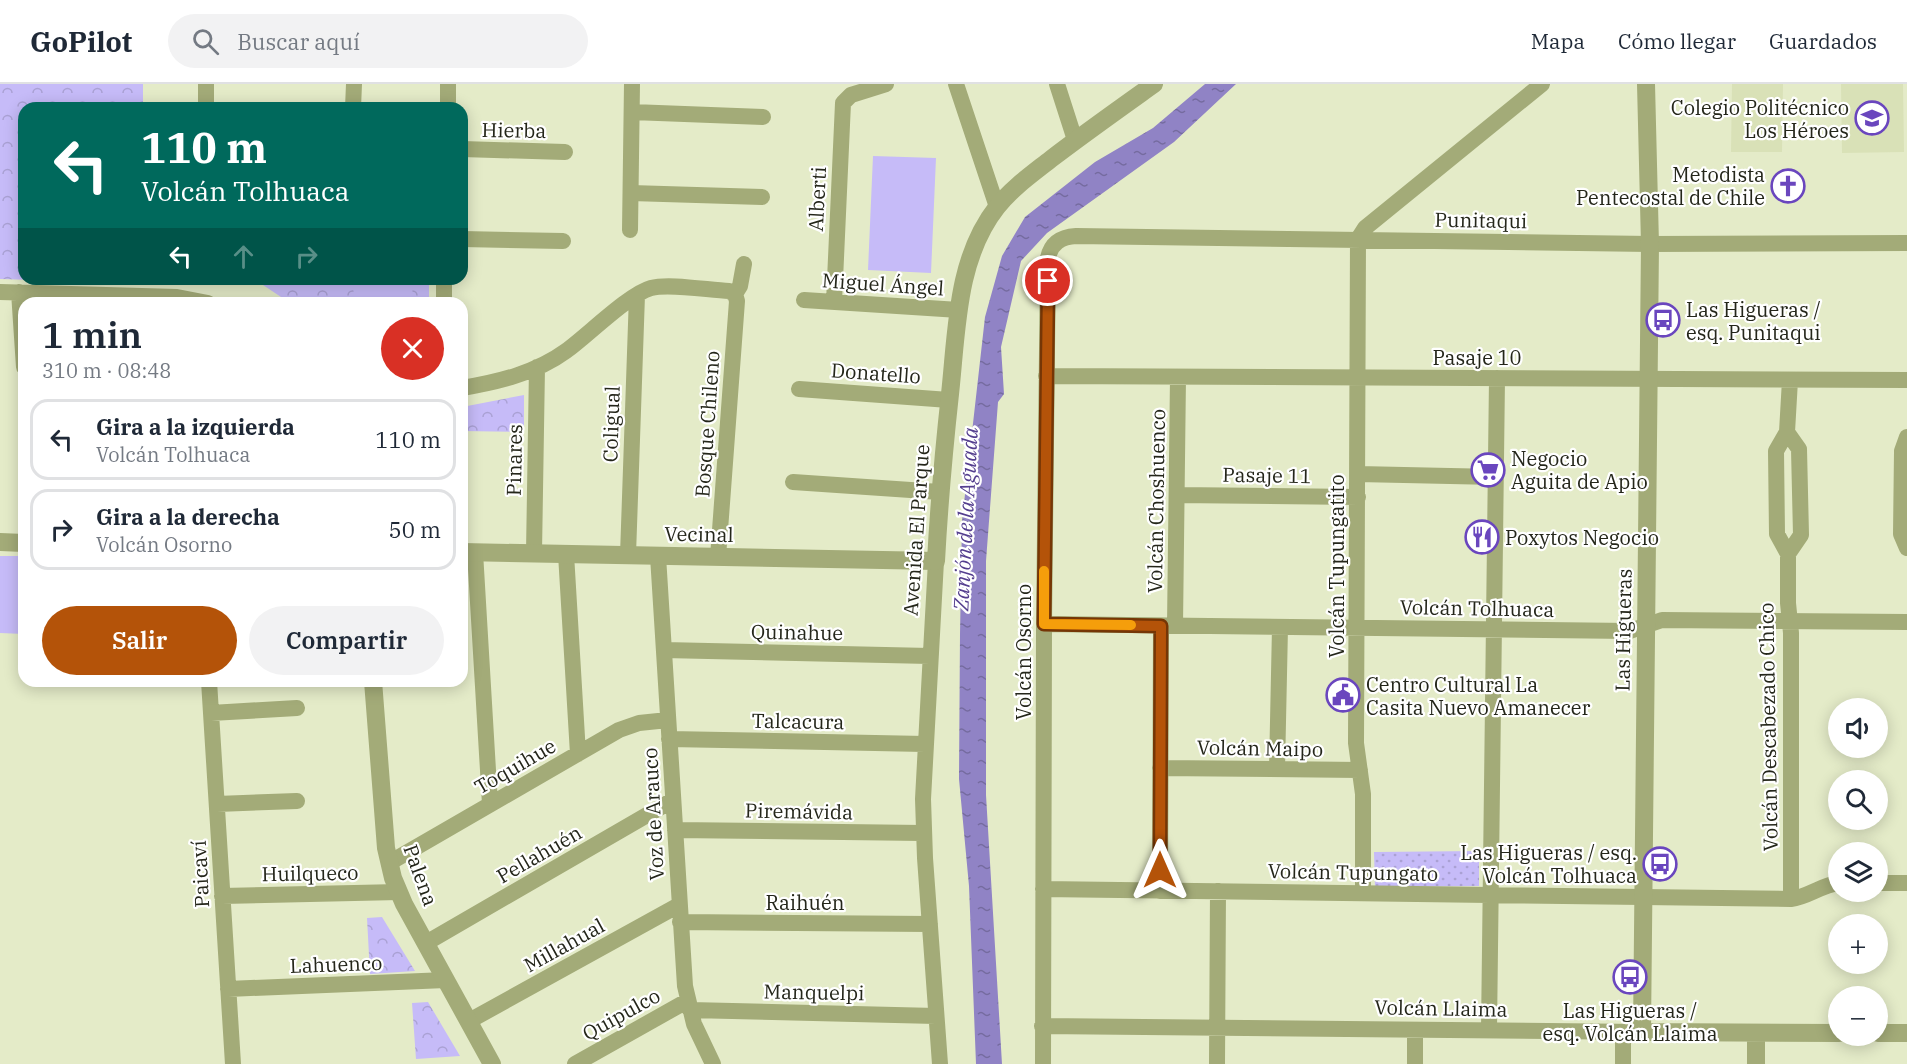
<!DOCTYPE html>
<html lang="es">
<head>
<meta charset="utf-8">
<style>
  :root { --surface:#fff; --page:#f2f2f3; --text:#1f2937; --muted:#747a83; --line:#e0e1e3; --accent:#b45309 }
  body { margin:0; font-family:"IBM Plex Serif",serif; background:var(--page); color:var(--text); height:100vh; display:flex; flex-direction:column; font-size:22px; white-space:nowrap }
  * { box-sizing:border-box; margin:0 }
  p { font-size:20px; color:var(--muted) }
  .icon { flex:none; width:33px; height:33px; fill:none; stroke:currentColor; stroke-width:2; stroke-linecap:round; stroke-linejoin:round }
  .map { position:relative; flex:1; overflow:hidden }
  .drawer { position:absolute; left:18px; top:213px; width:450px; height:390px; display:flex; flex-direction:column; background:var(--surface); border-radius:18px; box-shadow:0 3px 15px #0003 }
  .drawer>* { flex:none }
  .banner { position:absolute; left:18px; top:18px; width:450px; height:183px; border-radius:18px; box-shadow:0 3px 15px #0003; background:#00695c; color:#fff; overflow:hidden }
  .tools { position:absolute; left:1828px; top:614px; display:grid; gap:12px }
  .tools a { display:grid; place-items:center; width:60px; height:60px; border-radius:50%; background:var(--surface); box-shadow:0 3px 15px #0003; font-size:30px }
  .pin { position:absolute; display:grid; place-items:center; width:51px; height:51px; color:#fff; margin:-26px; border:3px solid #fff; border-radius:50%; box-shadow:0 2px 6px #0007 }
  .me { position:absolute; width:66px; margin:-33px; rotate:0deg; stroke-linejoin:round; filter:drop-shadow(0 0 4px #0008) }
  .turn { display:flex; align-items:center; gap:21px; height:126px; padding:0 24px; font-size:27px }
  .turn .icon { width:78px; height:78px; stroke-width:2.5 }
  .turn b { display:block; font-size:42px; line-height:51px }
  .lanes { display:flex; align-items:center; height:57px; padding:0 24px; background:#0003; justify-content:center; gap:30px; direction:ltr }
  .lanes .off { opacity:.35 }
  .round { display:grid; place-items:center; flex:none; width:63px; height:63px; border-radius:32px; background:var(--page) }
  .overview { display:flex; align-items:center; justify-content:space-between; height:102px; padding:0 24px }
  h1 { font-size:36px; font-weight:600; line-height:45px }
  .action { display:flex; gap:12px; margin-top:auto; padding:12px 24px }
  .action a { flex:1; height:69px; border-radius:36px; background:var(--accent); color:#fff; font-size:24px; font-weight:600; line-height:69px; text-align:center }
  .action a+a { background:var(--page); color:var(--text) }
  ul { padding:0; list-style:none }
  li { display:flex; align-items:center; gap:18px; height:81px; margin:0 12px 9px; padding:0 12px; border:3px solid var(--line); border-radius:18px }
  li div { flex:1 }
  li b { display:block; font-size:22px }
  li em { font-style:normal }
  header { display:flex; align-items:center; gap:36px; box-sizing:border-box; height:84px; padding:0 30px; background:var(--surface); border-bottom:2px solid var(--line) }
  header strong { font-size:28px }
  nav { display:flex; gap:33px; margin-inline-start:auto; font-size:21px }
  .search { width:420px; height:54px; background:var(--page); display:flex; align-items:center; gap:15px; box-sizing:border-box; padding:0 21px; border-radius:33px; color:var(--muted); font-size:22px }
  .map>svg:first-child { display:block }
  .built { fill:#d9e1b7 }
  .grass { fill:url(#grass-dots) }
  .park { fill:url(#park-crowns) }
  .pitch { fill:#c6bbf8 }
  .water { fill:url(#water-ripples) }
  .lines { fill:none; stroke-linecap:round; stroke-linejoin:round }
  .minor { stroke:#a3ab78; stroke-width:16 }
  .tertiary { stroke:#a3ab78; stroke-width:18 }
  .route-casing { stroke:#753606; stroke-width:15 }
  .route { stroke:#b45309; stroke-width:10 }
  .slow { stroke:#f59e0b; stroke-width:10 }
  .labels { text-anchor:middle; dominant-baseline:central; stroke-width:4.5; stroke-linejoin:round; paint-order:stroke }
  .poi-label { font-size:20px; fill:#24261a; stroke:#fff; text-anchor:start }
  .street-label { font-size:20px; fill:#24261a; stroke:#fff }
  .water-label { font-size:21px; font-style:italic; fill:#543e8e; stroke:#fff }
</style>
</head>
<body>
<header>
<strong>GoPilot</strong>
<div class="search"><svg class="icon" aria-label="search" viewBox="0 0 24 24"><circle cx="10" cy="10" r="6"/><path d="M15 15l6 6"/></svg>Buscar aquí</div>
<nav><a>Mapa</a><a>Cómo llegar</a><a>Guardados</a></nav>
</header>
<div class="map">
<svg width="1907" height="980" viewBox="0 0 1907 980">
  <defs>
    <pattern id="grass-dots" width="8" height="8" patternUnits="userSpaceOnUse" patternTransform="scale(1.5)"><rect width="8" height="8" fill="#c6bbf8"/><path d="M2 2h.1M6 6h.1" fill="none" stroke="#aaa1d4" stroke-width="1.8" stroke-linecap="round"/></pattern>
    <pattern id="park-crowns" width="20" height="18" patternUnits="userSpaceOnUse" patternTransform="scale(1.5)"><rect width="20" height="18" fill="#c6bbf8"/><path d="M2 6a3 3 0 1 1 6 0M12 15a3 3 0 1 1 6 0" fill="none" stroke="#aaa1d4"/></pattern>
    <pattern id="water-ripples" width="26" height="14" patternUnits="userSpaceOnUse" patternTransform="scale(1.5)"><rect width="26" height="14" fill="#9083c5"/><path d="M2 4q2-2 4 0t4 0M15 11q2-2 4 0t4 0" fill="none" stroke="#756b9f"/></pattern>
  </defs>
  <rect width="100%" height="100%" fill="#e4ebc8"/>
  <path class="built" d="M1732,0h51l-1,68h-51z
    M1841,0h62l1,68 -62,1z"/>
  <path class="grass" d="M1479,767v35l-104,1 -1,-35z"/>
  <path class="park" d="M0,0h143v24h-119v171h144v5l-168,-5z
    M254,195h175v24h-139z
    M524,311v37l-62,-1v-24z
    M382,833l33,54 -45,3 -3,-56z
    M428,918l32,54 -44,3 -4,-56z"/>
  <path class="pitch" d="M873,72l63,2 -5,115 -63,-3z
    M354,195h59l-1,24h-59z
    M0,472h24v78l-24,-1z"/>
  <path class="water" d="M1205,0h31l-62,58 -127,91 -26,28 -20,86 3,47 -6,8 -12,159v234l16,269h-26l-7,-178 -10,-107 1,-145 2,-113 23,-204 17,-61 23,-39 70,-55 58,-34z"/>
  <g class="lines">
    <path class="minor" d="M956,0l41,123
      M1057,0l18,56
      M206,24v-24
      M353,24l1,-24
      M448,24v-24
      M632,28l131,5
      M462,65l103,3
      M631,109l131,4
      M630,146l2,-146
      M462,155l101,2
      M0,208l177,5 31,6
      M19,208l5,75
      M804,216l155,10
      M834,218l9,-199 8,-8 35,-11
      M444,219v-24
      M1046,292l861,4
      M462,304c36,-6 74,-15 104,-37 21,-15 63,-57 85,-63 18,-5 57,2 78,3l6,3
      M799,305l150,11
      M1787,348l-11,19 1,83 11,20v49l3,30v266
      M1907,353l-5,14 -1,83 6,14
      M1358,390l138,3
      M793,398l147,10
      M1177,411l181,2
      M475,468l15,252
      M534,469l3,-186
      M566,470l12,200
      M1788,470l13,-19 -2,-86 -12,-17 3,-52
      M628,471l9,-260
      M658,472l27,430 9,38 19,40
      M718,473l19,-256 -2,-7 5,-8 4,-22
      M936,477l-13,238 2,59 15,206
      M1044,540l586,7 32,-11 245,2
      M1175,542l3,-249
      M664,566l266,6
      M209,597l24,383
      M211,629l86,-5
      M669,655l256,5
      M1160,684l200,2
      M1277,685l3,-142
      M217,720l80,-3
      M675,746l248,3
      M389,779l230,-133 20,-7 29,-3
      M1878,799h29
      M1043,805l748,10c17,-2 30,-14 48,-16
      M1160,807l1,-265
      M1363,809v-99l-7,-51 2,-504 7,-11 177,-144
      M222,812l177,-4
      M680,838l250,2
      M426,859l247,-143
      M228,905l218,-9
      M690,926l246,6
      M469,937l210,-116
      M1042,942l600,6
      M1489,946l8,-652
      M575,980l112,-63
      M1043,980l1,-440 4,-366c3,-15 13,-21 28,-22l574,8 257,-1
      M1217,980l1,-173
      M1415,980v-34
      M1623,980v-32"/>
    <path class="tertiary" d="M1646,0l4,160 -8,788 197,1
      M0,458l24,1
      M462,468l474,9c3,-56 8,-112 14,-167 7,-63 6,-135 47,-187 15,-19 35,-33 54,-48 34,-26 68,-50 103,-75
      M373,597l13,167 7,30 11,26 88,160
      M1878,949h29
      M1756,980v-31"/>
  </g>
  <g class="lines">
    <g class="route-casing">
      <path id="route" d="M1048,197l-4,343 117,2 -1,244"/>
    </g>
    <use href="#route" class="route"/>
    <path class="slow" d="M1044,487v53l87,1"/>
  </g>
  <defs>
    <g id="school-ring" transform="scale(1.725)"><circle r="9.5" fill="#fff" stroke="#6a46be" stroke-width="1.5"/><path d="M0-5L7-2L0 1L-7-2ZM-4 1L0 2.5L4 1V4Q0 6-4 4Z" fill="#6a46be"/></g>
    <g id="church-ring" transform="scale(1.725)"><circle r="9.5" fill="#fff" stroke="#6a46be" stroke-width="1.5"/><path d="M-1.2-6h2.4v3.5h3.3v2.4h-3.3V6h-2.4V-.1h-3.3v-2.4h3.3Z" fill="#6a46be"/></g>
    <g id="bus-ring" transform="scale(1.725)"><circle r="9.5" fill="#fff" stroke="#6a46be" stroke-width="1.5"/><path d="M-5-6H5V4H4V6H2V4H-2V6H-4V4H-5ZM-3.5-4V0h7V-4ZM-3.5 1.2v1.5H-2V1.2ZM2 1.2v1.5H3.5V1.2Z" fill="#6a46be"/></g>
    <g id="supermarket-ring" transform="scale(1.725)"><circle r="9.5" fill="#fff" stroke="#6a46be" stroke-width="1.5"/><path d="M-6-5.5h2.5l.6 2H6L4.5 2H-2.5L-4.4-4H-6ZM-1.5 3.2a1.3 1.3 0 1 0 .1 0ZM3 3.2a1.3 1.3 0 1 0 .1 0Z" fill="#6a46be"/></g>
    <g id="restaurant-ring" transform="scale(1.725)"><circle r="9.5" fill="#fff" stroke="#6a46be" stroke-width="1.5"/><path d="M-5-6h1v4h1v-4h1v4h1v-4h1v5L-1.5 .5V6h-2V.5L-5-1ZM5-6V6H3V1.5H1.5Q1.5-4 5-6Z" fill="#6a46be"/></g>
    <g id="civic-ring" transform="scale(1.725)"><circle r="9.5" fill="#fff" stroke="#6a46be" stroke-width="1.5"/><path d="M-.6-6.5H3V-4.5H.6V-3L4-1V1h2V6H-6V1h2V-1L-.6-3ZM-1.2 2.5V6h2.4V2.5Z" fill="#6a46be"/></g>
  </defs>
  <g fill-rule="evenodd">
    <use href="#school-ring" x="1872" y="34"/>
    <use href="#church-ring" x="1788" y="102"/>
    <use href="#bus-ring" x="1663" y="236"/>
    <use href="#supermarket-ring" x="1488" y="386"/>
    <use href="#restaurant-ring" x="1482" y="453"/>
    <use href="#civic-ring" x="1343" y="611"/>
    <use href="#bus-ring" x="1660" y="780"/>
    <use href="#bus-ring" x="1630" y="893"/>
  </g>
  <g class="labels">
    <g class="poi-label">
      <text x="1849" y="23" text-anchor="end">Colegio Politécnico<tspan x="1849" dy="23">Los Héroes</tspan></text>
      <text x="1765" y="90" text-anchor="end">Metodista<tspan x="1765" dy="23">Pentecostal de Chile</tspan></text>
      <text x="1686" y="225">Las Higueras /<tspan x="1686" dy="23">esq. Punitaqui</tspan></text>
      <text x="1511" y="374">Negocio<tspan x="1511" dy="23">Aguita de Apio</tspan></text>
      <text x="1505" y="453">Poxytos Negocio</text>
      <text x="1366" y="600">Centro Cultural La<tspan x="1366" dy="23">Casita Nuevo Amanecer</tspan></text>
      <text x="1637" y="768" text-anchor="end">Las Higueras / esq.<tspan x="1637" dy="23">Volcán Tolhuaca</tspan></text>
      <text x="1630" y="926" text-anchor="middle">Las Higueras /<tspan x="1630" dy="23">esq. Volcán Llaima</tspan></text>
    </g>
    <g class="street-label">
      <text transform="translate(514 46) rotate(1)">Hierba</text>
      <text transform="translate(817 115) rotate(-87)">Alberti</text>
      <text transform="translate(1481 136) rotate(1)">Punitaqui</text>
      <text transform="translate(883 200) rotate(4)">Miguel Ángel</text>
      <text x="1477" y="273">Pasaje 10</text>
      <text transform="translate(876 289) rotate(4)">Donatello</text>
      <text transform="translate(611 340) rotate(-88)">Coligual</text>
      <text transform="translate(707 340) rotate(-86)">Bosque Chileno</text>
      <text transform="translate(514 376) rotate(-89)">Pinares</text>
      <text transform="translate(1267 391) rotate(1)">Pasaje 11</text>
      <text transform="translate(1156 417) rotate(-89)">Volcán Choshuenco</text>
      <text transform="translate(916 446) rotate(-86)">Avenida El Parque</text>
      <text transform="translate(699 450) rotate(1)">Vecinal</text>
      <text transform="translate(1336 482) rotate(-90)">Volcán Tupungatito</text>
      <text transform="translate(1477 524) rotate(1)">Volcán Tolhuaca</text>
      <text transform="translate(1623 546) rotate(-89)">Las Higueras</text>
      <text transform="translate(797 548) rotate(1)">Quinahue</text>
      <text transform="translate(1023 568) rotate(-90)">Volcán Osorno</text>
      <text transform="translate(798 637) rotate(1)">Talcacura</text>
      <text transform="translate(1768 643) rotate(-91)">Volcán Descabezado Chico</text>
      <text transform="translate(1260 664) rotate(1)">Volcán Maipo</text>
      <text transform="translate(515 682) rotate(-30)">Toquihue</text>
      <text transform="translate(799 727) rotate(1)">Piremávida</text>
      <text transform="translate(653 730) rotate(-93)">Voz de Arauco</text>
      <text transform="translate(539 770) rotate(-30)">Pellahuén</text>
      <text transform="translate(1353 788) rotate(1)">Volcán Tupungato</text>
      <text transform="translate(310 789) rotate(-1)">Huilqueco</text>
      <text transform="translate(200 790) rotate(-93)">Paicaví</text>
      <text transform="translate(421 791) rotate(70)">Palena</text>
      <text x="805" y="818">Raihuén</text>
      <text transform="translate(564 861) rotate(-29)">Millahual</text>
      <text transform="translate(336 880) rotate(-2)">Lahuenco</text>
      <text transform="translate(814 908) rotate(1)">Manquelpi</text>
      <text transform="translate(1441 924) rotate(1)">Volcán Llaima</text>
      <text transform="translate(621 930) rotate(-29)">Quipulco</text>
    </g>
    <g class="water-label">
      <text transform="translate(965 435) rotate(-87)">Zanjón de la Aguada</text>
    </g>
  </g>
</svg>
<div class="tools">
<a><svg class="icon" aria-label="sound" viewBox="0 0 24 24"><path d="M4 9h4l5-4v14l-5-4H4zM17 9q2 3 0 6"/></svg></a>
<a><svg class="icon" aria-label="search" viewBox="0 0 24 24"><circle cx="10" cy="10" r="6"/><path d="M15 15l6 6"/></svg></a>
<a><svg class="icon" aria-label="layers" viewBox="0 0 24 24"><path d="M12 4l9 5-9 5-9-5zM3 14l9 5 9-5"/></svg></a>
<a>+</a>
<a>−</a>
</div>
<div class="pin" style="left:1048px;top:197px;background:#d93025"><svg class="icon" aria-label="arrive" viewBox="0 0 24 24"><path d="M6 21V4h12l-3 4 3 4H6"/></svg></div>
<svg class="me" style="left:1160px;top:786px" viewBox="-20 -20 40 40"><path d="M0-17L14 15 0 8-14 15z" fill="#b45309" stroke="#fff" stroke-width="4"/></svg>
<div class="banner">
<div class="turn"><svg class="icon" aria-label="left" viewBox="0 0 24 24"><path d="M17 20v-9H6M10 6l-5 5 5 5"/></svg><div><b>110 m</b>Volcán Tolhuaca</div></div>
<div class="lanes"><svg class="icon" aria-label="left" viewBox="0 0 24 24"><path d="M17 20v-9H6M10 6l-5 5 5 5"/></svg><svg class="icon off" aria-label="ahead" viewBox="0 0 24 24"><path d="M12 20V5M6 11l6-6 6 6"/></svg><svg class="icon off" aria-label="right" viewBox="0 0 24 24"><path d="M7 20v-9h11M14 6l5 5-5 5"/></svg></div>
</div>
<section class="drawer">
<div class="overview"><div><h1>1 min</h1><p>310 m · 08:48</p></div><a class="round" style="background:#d93025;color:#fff"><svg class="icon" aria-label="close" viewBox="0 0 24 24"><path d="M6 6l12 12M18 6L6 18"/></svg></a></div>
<ul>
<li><svg class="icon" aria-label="left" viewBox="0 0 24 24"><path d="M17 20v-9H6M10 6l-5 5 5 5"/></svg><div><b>Gira a la izquierda</b><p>Volcán Tolhuaca</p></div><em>110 m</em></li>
<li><svg class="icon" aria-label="right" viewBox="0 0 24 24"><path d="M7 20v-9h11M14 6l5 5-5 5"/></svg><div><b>Gira a la derecha</b><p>Volcán Osorno</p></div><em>50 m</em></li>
</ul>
<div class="action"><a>Salir</a><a>Compartir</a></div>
</section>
</div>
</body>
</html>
